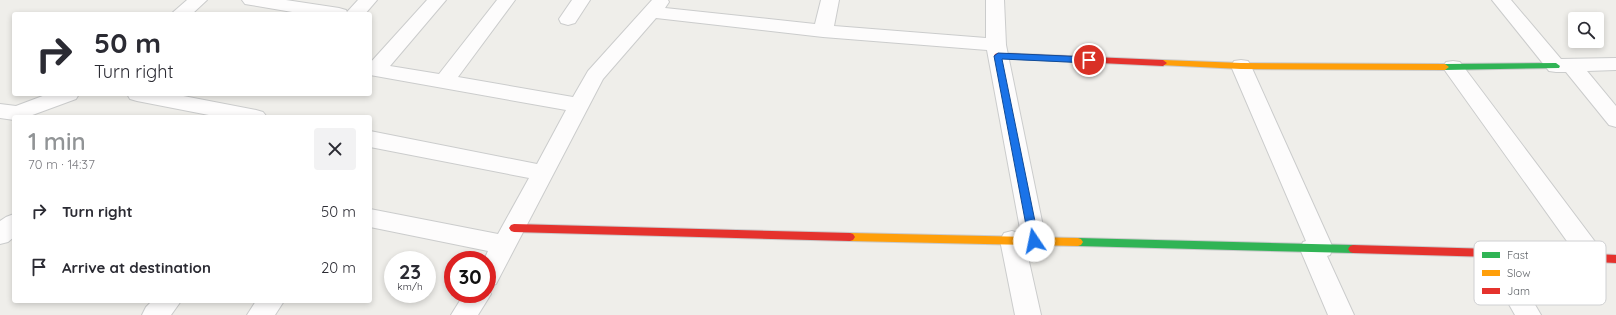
<!DOCTYPE html>
<html lang="en">
<head>
<meta charset="utf-8">
<style>
  :root { --surface:#fff; --page:#f2f2f3; --text:#2b2b33; --muted:#7c7c81; --accent:#919496 }
  body { margin:0; font-family:Quicksand,sans-serif; background:var(--page); color:var(--text); height:100vh; display:flex; flex-direction:column; font-size:15px; white-space:nowrap }
  * { box-sizing:border-box; margin:0 }
  p { font-size:13px; color:var(--muted) }
  .icon { flex:none; width:22px; height:22px; fill:none; stroke:currentColor; stroke-width:2; stroke-linecap:round; stroke-linejoin:round }
  .map { position:relative; flex:1; overflow:hidden }
  .panel { position:absolute; left:12px; top:115px; width:360px; height:188px; display:flex; flex-direction:column; background:var(--surface); border-radius:4px; box-shadow:0 2px 6px #0003 }
  .panel>* { flex:none }
  .hud { position:absolute; left:12px; top:12px; width:360px; height:84px; border-radius:4px; box-shadow:0 2px 6px #0003; background:#fff; color:var(--text); overflow:hidden }
  .controls { position:absolute; left:1568px; top:12px; display:grid; gap:8px }
  .controls a { display:grid; place-items:center; width:36px; height:36px; border-radius:4px; background:var(--surface); box-shadow:0 2px 6px #0003; font-size:20px }
  .speed { position:absolute; left:384px; top:251px; display:flex; gap:8px; font-size:20px; font-weight:700; text-align:center }
  .speed>* { display:grid; place-content:center; width:52px; height:52px; border-radius:50%; background:var(--surface); box-shadow:0 2px 6px #0003; line-height:1 }
  .speed small { font-size:10px; font-weight:400 }
  .speed .limit { border:6px solid #d22; background:#fff; color:#111 }
  .pin { position:absolute; display:grid; place-items:center; width:34px; height:34px; color:#fff; margin:-17px; border:2px solid #fff; border-radius:50%; box-shadow:0 1px 4px #0007 }
  .me { position:absolute; width:44px; margin:-22px; rotate:349deg; stroke-linejoin:round; filter:drop-shadow(0 0 3px #0008) }
  .turn { display:flex; align-items:center; gap:14px; height:84px; padding:0 16px; font-size:18px }
  .turn .icon { width:52px; height:52px; stroke-width:2.5 }
  .turn b { display:block; font-size:28px; line-height:34px }
  .round { display:grid; place-items:center; flex:none; width:42px; height:42px; border-radius:4px; background:var(--page) }
  .headline { display:flex; align-items:center; justify-content:space-between; height:68px; padding:0 16px }
  h1 { font-size:24px; font-weight:600; line-height:30px; color:var(--accent) }
  ul { padding:0; list-style:none }
  li { display:flex; align-items:center; gap:12px; height:56px; padding:0 16px }
  li div { flex:1 }
  li b { display:block; font-size:15px }
  li em { font-style:normal }
  .map>svg:first-child { display:block }
  .lines { fill:none; stroke-linecap:round; stroke-linejoin:round }
  .street-casing { stroke:#cbcccc; stroke-width:2 }
  .fast-casing { stroke:#cacacb; stroke-width:2 }
  .slow-casing { stroke:#cacacb; stroke-width:2 }
  .jam-casing { stroke:#cacacb; stroke-width:2 }
  .street { fill:#fdfcfc; fill-rule:evenodd }
  .fast { fill:#30b455; fill-rule:evenodd }
  .slow { fill:#ff9f0a; fill-rule:evenodd }
  .jam { fill:#e5322d; fill-rule:evenodd }
  .route { fill:#1a73e8; stroke:#114b97 }
  .key { fill:#fff; stroke:#cfd0d2; stroke-width:1 }
  .key-label { font-size:11px; fill:#5f6368 }
</style>
</head>
<body>
<div class="map">
<svg width="1616" height="315" viewBox="0 0 1616 315">
  <rect width="100%" height="100%" fill="#efeeea"/>
  <g class="lines">
    <g class="street-casing">
      <path id="street" d="M187,0h20l-15,14h-21z
        M242,0h44l53,8 7,2 1,2 11,-12h19l-12,14h-61l-53,-9 -6,-1z
        M427,0h19l-56,66 49,8 58,-74h18l-57,77 115,20 15,-26 64,-71h16l1,2 -4,6 150,16 6,-24h18l-5,26 152,12v-38h18l2,45 40,196 -4,7 -8,2 -8,-2 15,67h-26l-15,-75 4,-7 8,-2 9,3 -34,-184 -164,-13 -167,-19 -53,61 -107,205 -9,3 4,7 -13,21h-27l13,-21h23v-34h-3l4,-9 -118,-24v-18l128,25 31,-56 -159,-31v-16l167,33 29,-54 -196,-35v-12z
        M572,0h18l-15,23 -7,2 -7,-2 -2,-4z
        M1492,0h19l50,59 55,-1v12l-29,1 29,35v21l-7,-2 -43,-53h-10l-7,-1z
        M1241,60l7,1 3,5 82,182 -3,7 -3,1 27,59h-26l-28,-66 3,-7 3,-1 -75,-175 3,-5z
        M1453,61l7,1 142,189 3,7 -3,7 -9,3 -9,-3 -138,-193 -3,-5 3,-5z
        M48,94h31l-3,5 -49,18h-13v3l-14,-2v-14l16,2z
        M127,94h46l83,16 7,2 4,5h-48l-82,-16 -7,-2z
        M14,214v23l-6,5 -8,2v-23l6,-4z
        M1492,243l9,3 40,69h-26l-35,-62 3,-7z
        M152,301h29l-10,14h-29l4,-8z
        M256,301h28l-9,14h-28z"/>
    </g>
    <g class="fast-casing">
      <path id="fast" d="M1556,63l4,3 -1,2 -114,2 -4,-3 4,-3z
        M1078,238l275,7 3,1 2,3 -2,3 -3,1 -275,-7 -3,-1 -2,-3 2,-3z"/>
    </g>
    <g class="slow-casing">
      <path id="slow" d="M1163,60l78,3 204,1 4,3 -4,3 -204,-1 -81,-4 -1,-2z
        M850,233l228,5 3,1 2,3 -2,3 -3,1 -228,-5 -3,-1 -2,-3 2,-3z"/>
    </g>
    <g class="jam-casing">
      <path id="jam" d="M998,53l165,7 4,3 -4,3 -168,-8 -1,-2 1,-2z
        M514,224l336,9 3,1 2,3 -2,3 -3,1 -336,-9 -3,-1 -2,-3 2,-3z
        M1353,245l139,4 124,6v8l-124,-6 -139,-4 -3,-1 -2,-3 2,-3z"/>
    </g>
    <use href="#street" class="street"/>
    <use href="#fast" class="fast"/>
    <use href="#slow" class="slow"/>
    <use href="#jam" class="jam"/>
  </g>
  <path class="route" d="M998,53l91,4 4,3 -4,3 -87,-4 37,182 -2,3h-7l-1,-3 -35,-185z"/>
  <rect x="1474" y="241" width="132" height="64" rx="6" class="key"/>
  <rect x="1482" y="252" width="18" height="6" fill="#30b455"/>
  <rect x="1482" y="270" width="18" height="6" fill="#ff9f0a"/>
  <rect x="1482" y="288" width="18" height="6" fill="#e5322d"/>
  <g class="key-label">
    <text x="1507" y="259">Fast</text>
    <text x="1507" y="277">Slow</text>
    <text x="1507" y="295">Jam</text>
  </g>
</svg>
<div class="controls">
<a><svg class="icon" aria-label="search" viewBox="0 0 24 24"><circle cx="10" cy="10" r="6"/><path d="M15 15l6 6"/></svg></a>
</div>
<div class="speed"><div>23<small>km/h</small></div><div class="limit">30</div></div>
<div class="pin" style="left:1089px;top:60px;background:#d93025"><svg class="icon" aria-label="arrive" viewBox="0 0 24 24"><path d="M6 21V4h12l-3 4 3 4H6"/></svg></div>
<svg class="me" style="left:1034px;top:241px" viewBox="-20 -20 40 40"><circle r="19" fill="#fff"/><path d="M0-13L10 11 0 6-10 11z" fill="#1a73e8"/></svg>
<div class="hud">
<div class="turn"><svg class="icon" aria-label="right" viewBox="0 0 24 24"><path d="M7 20v-9h11M14 6l5 5-5 5"/></svg><div><b>50 m</b>Turn right</div></div>
</div>
<section class="panel">
<div class="headline"><div><h1>1 min</h1><p>70 m · 14:37</p></div><a class="round"><svg class="icon" aria-label="close" viewBox="0 0 24 24"><path d="M6 6l12 12M18 6L6 18"/></svg></a></div>
<ul>
<li><svg class="icon" aria-label="right" viewBox="0 0 24 24"><path d="M7 20v-9h11M14 6l5 5-5 5"/></svg><div><b>Turn right</b></div><em>50 m</em></li>
<li><svg class="icon" aria-label="arrive" viewBox="0 0 24 24"><path d="M6 21V4h12l-3 4 3 4H6"/></svg><div><b>Arrive at destination</b></div><em>20 m</em></li>
</ul>
</section>
</div>
</body>
</html>
